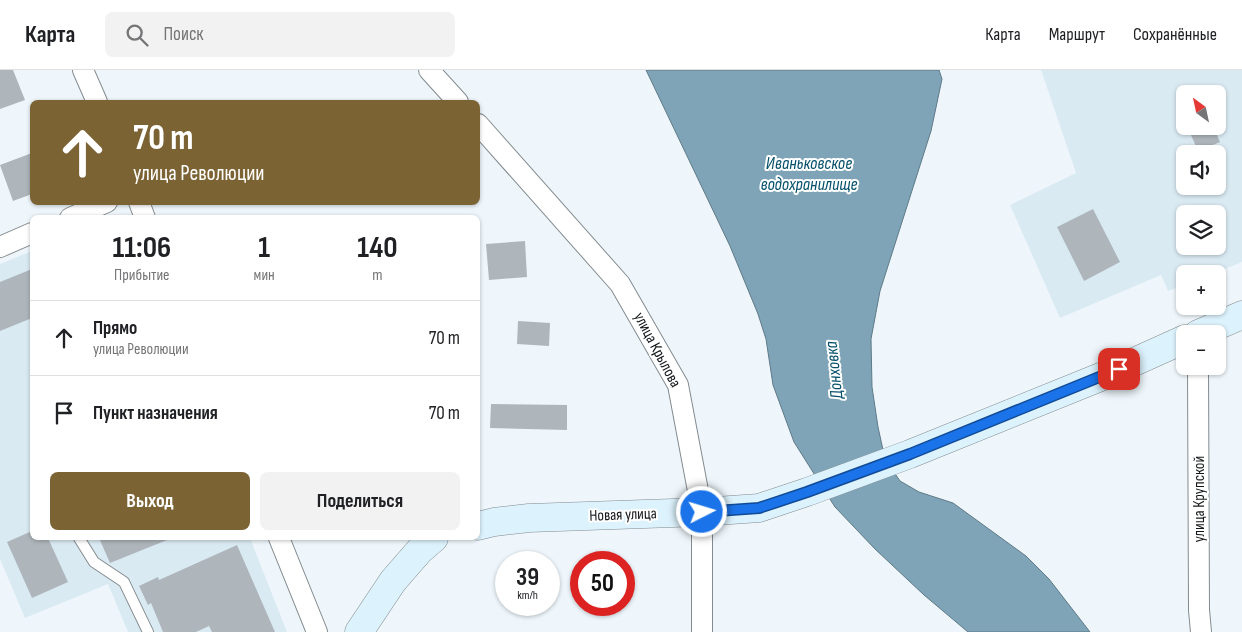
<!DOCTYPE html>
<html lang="ru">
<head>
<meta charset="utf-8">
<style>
  :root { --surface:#fff; --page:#f2f2f2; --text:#202124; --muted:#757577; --line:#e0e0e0; --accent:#7c6334 }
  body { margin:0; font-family:"Sofia Sans Condensed",sans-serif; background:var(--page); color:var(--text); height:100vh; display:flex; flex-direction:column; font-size:19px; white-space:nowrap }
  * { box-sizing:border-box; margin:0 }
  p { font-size:16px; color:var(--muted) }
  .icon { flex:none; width:28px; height:28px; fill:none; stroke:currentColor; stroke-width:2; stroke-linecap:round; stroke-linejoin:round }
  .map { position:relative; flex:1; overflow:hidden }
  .sheet { position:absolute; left:30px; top:145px; width:450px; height:325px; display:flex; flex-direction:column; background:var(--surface); border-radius:8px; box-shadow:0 1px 4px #0004 }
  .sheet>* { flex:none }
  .top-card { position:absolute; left:30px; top:30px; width:450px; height:105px; border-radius:8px; box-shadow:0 1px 4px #0004; background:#7c6334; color:#fff; overflow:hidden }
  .needle { width:32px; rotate:327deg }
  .fabs { position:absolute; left:1176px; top:15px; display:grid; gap:10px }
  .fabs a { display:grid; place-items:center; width:50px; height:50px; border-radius:8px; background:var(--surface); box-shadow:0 1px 4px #0004; font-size:25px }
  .speed { position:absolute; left:495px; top:481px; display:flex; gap:10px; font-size:25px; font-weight:700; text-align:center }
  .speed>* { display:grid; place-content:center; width:65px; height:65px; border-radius:50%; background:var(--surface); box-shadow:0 1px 4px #0004; line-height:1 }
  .speed small { font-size:12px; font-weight:400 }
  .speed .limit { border:8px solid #d22; background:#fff; color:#111 }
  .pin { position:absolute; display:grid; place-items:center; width:42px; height:42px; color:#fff; margin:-21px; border-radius:10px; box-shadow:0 2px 8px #0006 }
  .me { position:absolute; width:55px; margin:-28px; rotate:85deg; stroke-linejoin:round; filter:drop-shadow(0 0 4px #0008) }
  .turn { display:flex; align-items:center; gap:18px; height:105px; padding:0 20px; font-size:22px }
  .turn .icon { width:65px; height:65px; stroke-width:2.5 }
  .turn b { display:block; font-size:35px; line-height:42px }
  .eta { display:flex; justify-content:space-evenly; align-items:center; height:85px; text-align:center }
  .eta b { font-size:30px; font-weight:700; line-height:35px }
  .primary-button { display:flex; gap:10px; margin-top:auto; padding:10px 20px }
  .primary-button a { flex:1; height:58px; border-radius:8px; background:var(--accent); color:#fff; font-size:20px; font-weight:700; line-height:58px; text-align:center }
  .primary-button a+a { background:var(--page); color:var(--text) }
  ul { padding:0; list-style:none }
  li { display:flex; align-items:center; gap:15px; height:75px; padding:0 20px; border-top:1px solid var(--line) }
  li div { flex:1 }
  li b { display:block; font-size:19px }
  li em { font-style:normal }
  header { display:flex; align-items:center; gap:30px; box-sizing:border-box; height:70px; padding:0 25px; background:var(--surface); border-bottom:1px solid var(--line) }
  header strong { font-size:24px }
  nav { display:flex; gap:28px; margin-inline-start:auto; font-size:18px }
  .search { width:350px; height:45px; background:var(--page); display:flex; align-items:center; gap:12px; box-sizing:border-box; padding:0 18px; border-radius:8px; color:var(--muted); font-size:19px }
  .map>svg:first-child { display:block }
  .built { fill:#daeaf3; fill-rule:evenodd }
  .water { fill:#7fa4b7; stroke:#5f7a88 }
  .building { fill:#aeb6bb }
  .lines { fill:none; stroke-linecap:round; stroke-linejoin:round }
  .service-casing { stroke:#838b8f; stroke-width:12 }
  .minor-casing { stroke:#838b8f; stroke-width:22 }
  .secondary-casing { stroke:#838b8f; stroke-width:29 }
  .service { stroke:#fff; stroke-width:10 }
  .minor { stroke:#fff; stroke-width:20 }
  .secondary { stroke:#dcf2fc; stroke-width:28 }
  .route-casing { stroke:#114b97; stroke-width:12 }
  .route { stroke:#1a73e8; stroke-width:9 }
  .labels { text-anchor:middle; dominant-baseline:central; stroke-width:4; stroke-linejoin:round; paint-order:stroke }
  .street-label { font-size:16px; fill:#141719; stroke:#fff }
  .water-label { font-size:18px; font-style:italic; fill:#06506b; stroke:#fff }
</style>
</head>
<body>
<header>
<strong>Карта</strong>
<div class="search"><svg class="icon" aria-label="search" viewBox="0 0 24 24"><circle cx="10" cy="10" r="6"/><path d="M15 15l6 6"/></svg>Поиск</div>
<nav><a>Карта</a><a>Маршрут</a><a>Сохранённые</a></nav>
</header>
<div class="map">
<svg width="1242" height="562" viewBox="0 0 1242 562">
  <rect width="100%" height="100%" fill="#eef6fb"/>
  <path class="built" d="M1041,0h201v192l-29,12h-28v11l-17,6 -7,-16 -101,43 -50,-113 66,-32zM1185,24h33v32h-33zM1185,84h33v32h-33zM1185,144h33v32h-33z
    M32,181v287h218l37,94h-159l-20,-48 -83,34 -25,-59v-295z"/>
  <path class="water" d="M646,0h293l3,9 -11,52 -51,160 -9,48 1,48 6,40 7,32 15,22 19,11 34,11 73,53 23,23 41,53h-122l-44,-37 -49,-46 -40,-42 -41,-65 -21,-57 -7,-46 -8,-25 -28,-68z"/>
  <path class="building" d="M0,0h13l12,30 -25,9z
    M1187,56h26l7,16 -22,9z
    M32,83v41l-19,7 -13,-36z
    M1093,139l27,53 -36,19 -27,-54z
    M525,171l2,36 -38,3 -3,-36z
    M32,199v49l-32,13v-49z
    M518,251l32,2 -1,23 -32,-2z
    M491,334l76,1v25l-77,-2z
    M32,461v7h16l20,44 -36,16 -25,-56z
    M99,468h73l-62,25z
    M237,475l38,87h-63l-3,-6 -13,6h-33l-12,-29 -3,2 -9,-19 19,-9 1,3z"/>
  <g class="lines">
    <g class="service-casing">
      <path id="service" d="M79,468l15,24 30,20 24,50"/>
    </g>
    <g class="minor-casing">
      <path id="minor" d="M83,0l14,32
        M429,0l29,32
        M478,54l142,160 58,101 24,127v120
        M139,132l6,16
        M70,148l37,-16
        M0,177l32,-14
        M1198,296l1,244 2,22
        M279,468l38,94"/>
    </g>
    <g class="secondary-casing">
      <path id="secondary" d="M1198,264l44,-19
        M478,456l16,-4 35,-4 173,-6 57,-4 48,-16 103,-38 193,-78 82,-37
        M359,562l34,-51 27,-31 14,-12"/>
    </g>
    <use href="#service" class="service"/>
    <use href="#minor" class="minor"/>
    <use href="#secondary" class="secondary"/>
  </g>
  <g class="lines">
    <g class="route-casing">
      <path id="route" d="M702,442l57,-4 48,-16 103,-38 209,-85"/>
    </g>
    <use href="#route" class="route"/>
  </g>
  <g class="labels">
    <g class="street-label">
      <text transform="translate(657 280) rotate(62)">улица Крылова</text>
      <text transform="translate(1199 429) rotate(-90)">улица Крупской</text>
      <text transform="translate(623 445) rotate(-2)">Новая улица</text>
    </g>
    <g class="water-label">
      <text x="809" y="93">Иваньковское<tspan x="809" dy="21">водохранилище</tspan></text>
      <text transform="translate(834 300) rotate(-96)">Донховка</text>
    </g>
  </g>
</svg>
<div class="fabs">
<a><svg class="needle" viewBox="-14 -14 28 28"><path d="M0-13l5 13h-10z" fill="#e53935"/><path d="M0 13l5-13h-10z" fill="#757577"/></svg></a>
<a><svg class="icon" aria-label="sound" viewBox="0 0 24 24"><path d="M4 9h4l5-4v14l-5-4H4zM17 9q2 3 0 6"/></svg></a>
<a><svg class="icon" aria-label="layers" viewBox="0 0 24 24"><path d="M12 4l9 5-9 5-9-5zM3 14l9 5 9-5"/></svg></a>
<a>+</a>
<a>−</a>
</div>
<div class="speed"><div>39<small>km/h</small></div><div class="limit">50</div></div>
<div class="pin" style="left:1119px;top:299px;background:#d93025"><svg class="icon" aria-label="arrive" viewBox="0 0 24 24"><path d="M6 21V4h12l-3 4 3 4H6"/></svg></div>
<svg class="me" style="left:702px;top:442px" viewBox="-20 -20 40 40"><circle r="17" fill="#1a73e8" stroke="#fff" stroke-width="3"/><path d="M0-11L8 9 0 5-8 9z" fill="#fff"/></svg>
<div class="top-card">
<div class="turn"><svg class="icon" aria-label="ahead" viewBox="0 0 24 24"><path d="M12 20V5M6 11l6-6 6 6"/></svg><div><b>70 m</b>улица Революции</div></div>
</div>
<section class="sheet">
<div class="eta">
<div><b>11:06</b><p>Прибытие</p></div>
<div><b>1</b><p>мин</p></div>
<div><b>140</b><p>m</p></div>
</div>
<ul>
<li><svg class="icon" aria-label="ahead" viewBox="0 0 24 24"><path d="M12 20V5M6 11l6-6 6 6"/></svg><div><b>Прямо</b><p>улица Революции</p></div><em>70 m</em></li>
<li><svg class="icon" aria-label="arrive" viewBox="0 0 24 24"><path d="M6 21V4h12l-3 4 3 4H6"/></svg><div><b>Пункт назначения</b></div><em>70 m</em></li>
</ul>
<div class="primary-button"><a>Выход</a><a>Поделиться</a></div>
</section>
</div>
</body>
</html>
